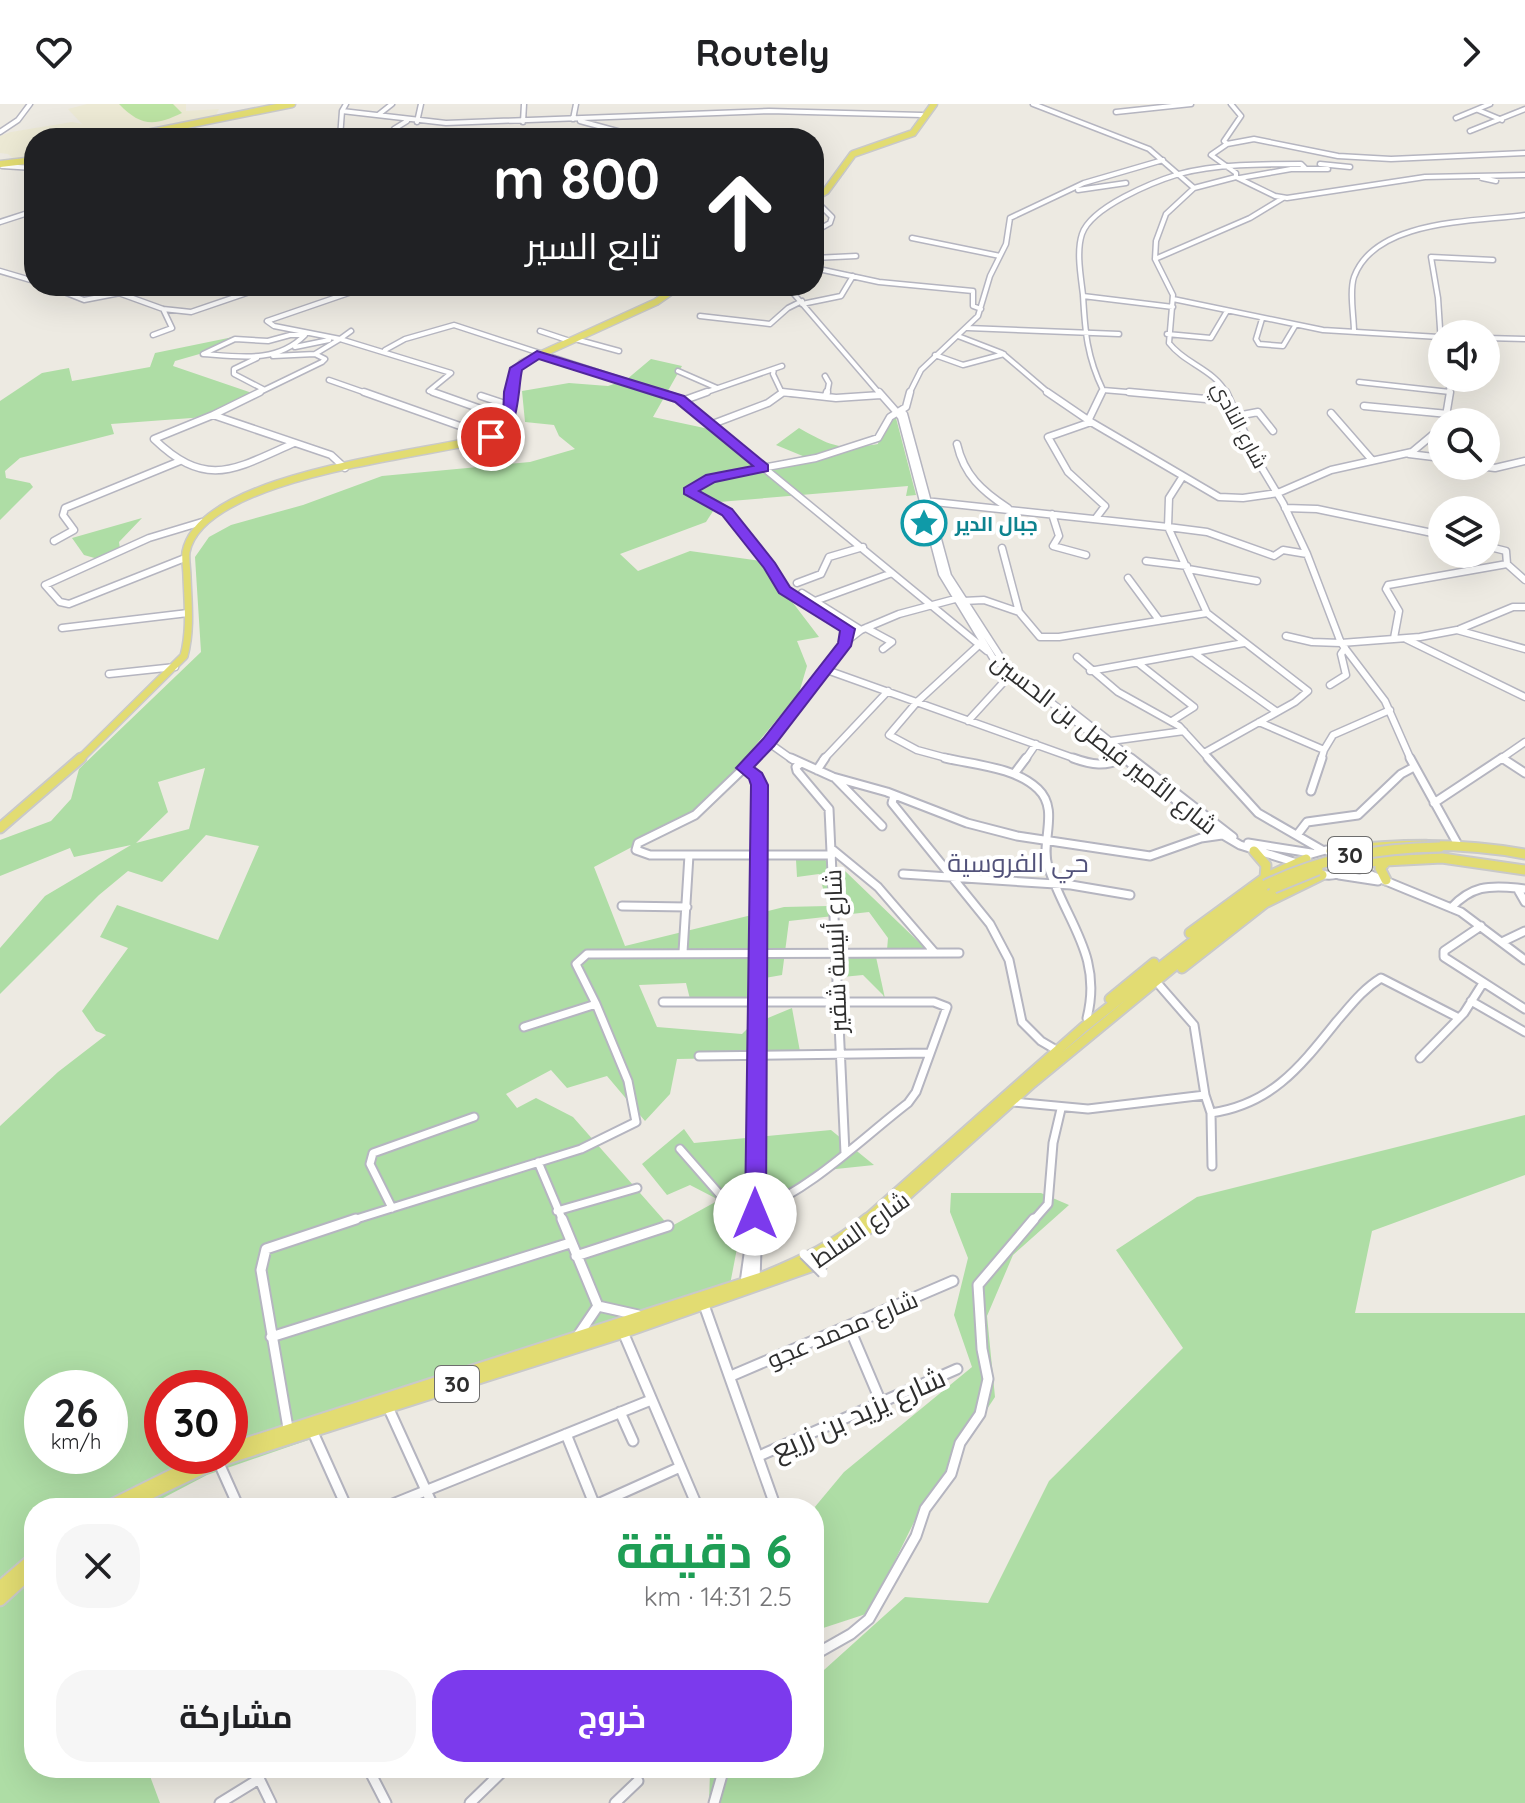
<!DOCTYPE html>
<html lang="ar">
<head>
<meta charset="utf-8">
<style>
  :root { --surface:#fff; --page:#f6f6f6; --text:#202124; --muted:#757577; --accent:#7c3aed }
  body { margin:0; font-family:Quicksand,Cairo,sans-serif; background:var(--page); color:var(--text); direction:rtl; height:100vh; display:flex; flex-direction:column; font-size:30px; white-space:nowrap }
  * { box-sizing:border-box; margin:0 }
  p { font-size:26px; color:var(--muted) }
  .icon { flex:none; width:44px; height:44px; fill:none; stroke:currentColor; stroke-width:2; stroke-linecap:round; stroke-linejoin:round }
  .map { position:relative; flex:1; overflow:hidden; direction:ltr }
  .details { position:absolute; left:24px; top:1394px; width:800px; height:280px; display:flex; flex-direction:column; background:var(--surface); border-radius:32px; box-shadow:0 8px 32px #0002; direction:rtl }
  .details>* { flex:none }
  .banner { position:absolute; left:24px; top:24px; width:800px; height:168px; border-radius:32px; box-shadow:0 8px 32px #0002; direction:rtl; background:#202124; color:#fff; overflow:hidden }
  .buttons { position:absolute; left:1428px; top:216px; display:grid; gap:16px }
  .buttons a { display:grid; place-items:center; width:72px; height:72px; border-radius:50%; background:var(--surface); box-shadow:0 8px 32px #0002; font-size:40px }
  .speed { position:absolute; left:24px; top:1266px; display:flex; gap:16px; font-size:40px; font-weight:700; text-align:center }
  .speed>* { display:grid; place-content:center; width:104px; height:104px; border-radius:50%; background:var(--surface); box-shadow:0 8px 32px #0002; line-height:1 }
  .speed small { font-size:20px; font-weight:400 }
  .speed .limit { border:12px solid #d22; background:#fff; color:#111 }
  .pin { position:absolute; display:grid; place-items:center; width:68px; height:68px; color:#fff; margin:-34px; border:4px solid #fff; border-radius:50%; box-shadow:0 2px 8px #0007 }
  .me { position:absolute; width:88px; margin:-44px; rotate:0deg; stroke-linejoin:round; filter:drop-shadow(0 0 6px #0008) }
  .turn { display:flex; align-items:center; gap:28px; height:168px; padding:0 32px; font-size:36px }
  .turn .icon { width:104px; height:104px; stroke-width:2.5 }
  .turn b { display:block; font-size:56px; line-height:68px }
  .round { display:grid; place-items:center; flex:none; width:84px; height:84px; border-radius:32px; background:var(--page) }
  .head { display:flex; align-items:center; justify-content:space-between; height:136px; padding:0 32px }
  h1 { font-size:48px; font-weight:700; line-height:60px; color:#1e9e55 }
  .button { display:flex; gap:16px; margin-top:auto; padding:16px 32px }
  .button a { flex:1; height:92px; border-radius:32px; background:var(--accent); color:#fff; font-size:32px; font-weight:700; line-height:92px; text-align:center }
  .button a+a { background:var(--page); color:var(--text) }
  header { display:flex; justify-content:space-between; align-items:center; height:104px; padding:0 32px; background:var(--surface); font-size:36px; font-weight:700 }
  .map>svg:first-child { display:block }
  .education { fill:#ece9d4 }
  .green { fill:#aedda5; fill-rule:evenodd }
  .pitch { fill:#bce3a3 }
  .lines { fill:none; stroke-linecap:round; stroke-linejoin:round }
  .minor-far3-casing { stroke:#b5b5c0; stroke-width:7 }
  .minor-far2-casing { stroke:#b5b5c0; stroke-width:9 }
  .minor-far1-casing { stroke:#b5b5c0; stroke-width:11 }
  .minor-casing { stroke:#b5b5c0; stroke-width:13 }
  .major-far3-casing { stroke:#c9c9c9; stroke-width:9 }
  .major-far2-casing { stroke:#c9c9c9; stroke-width:10 }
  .major-far1-casing { stroke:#c9c9c9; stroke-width:13 }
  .major-casing { stroke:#c9c9c9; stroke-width:15 }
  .minor-far3 { stroke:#fff; stroke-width:4 }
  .minor-far2 { stroke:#fff; stroke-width:6 }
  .minor-far1 { stroke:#fff; stroke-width:7 }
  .minor { stroke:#fff; stroke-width:9 }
  .major-far3 { stroke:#e2dc72; stroke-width:6 }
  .major-far2 { stroke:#e2dc72; stroke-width:7 }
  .major-far1 { stroke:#e2dc72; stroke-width:9 }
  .major { stroke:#e2dc72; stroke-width:11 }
  .minor-bridge-casing { stroke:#b5b5c0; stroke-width:13; stroke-linecap:butt }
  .major-bridge-casing { stroke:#c9c9c9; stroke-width:13; stroke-linecap:butt }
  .minor-bridge { stroke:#fff; stroke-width:9 }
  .major-bridge { stroke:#e2dc72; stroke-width:9 }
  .route { fill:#7c3aed; stroke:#51269a; stroke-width:2 }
  .labels { text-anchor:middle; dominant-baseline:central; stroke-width:8; stroke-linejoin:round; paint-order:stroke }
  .far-street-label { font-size:20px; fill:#2e2e2e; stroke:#fff }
  .far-culture-label { font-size:20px; font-weight:bold; fill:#0d838f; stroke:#fff; text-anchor:start }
  .shield { fill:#fff; stroke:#6d6d6d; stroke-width:2 }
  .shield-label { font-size:22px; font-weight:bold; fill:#2e2e2e }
  .street-label { font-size:24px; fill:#2e2e2e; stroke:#fff }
  .neighbourhood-label { font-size:26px; fill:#52527a; stroke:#fff }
  .near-street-label { font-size:28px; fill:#2e2e2e; stroke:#fff }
</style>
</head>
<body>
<header><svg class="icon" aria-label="forward" viewBox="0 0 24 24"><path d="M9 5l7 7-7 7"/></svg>Routely<svg class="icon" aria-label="heart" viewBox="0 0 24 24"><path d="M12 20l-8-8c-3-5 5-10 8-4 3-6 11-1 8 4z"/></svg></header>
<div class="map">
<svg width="1525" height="1699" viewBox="0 0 1525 1699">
  <rect width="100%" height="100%" fill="#edeae2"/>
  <path class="education" d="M87,0h99v7l33,-2 -3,6 -109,23h-73v22l-16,2 -10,-8 -8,-1v-17l11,-4 61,-10 10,2 -14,-15z"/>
  <path class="green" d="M233,233l-23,14 -35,10 -2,5 82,28 -50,23 -94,7 3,10 -94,24 -15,13 1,7 24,5 3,4 -33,33v-119l42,-28 27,-5 3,13 78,-14 5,-14z
    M651,255l31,7 -29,51 56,12 56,38 45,-8 -34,-14 23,-17c34,19 40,22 79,16l2,-12 8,-14h8l20,77 -10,1 2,-10 -189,16 -13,20 -86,32 18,17 52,-20 71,10 58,76 -22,4 10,25 -8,27 -64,77 -50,49 -91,48 31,79 159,-39 44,-1 -9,-32 -22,3 -1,-17 27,-1 22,12 82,79 -51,7 10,46 -3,-8 -20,-20 -31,3 -1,-19 56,-9 1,-12 -19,-26 -80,9 -7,54 -28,5 -4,23h-59l-5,-20 -47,2 18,42 85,7 9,-9 41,-17 9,49 -124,2 -7,35 -25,27 -38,-45 -40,12 -16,-18 -45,24 11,14 19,-10 37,19 97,110 49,-27 -29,-15 -23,10 -25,-31 42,-35 10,14 137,-13 43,35 -57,6 -37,27 -36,14 -16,83 -521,180 -63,33h-110v260h113l13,35h-160v-677l58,-54 48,-37 -10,-4 -14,-20 46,-63 -28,-11 17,-32 101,35 41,-94 -53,-11 -44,47 -34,-11 -29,24 -99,99v-46l45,-52 86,-51 -57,12 -4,-9 -70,28v-36l51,-19 20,-22 8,-30 122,-117 -6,-95 14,-20 22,-12 72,-20 79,-29 148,-14 45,-13 -16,-13 -5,-11 -29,-3 -3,-31 47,-8 39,3 18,-6zM205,664l-16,61 -53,14 32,-31 -10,-30zM42,1284h68v68h-68zM162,1284h68v68h-68z
    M142,414l-23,24 1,7 -22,10 -14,-4 -12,-17z
    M1525,1011v60l-153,56 -17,82h170v490h-816l1,-31 4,-4h100v-89l91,-82 83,6 61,-122 134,-133 -67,-98 81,-53z
    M951,1089h90l28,12 -56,50 -26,61 8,81 -76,115 -50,101 -55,18v-123l30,-36 128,-105 -18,-52 14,-57 -18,-46z"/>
  <path class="pitch" d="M119,0h54l9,9c-27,13 -41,14 -63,-9z"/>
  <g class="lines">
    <g class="minor-far3-casing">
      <path id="minor-far3" d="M1033,0l116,45 45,39 -28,26 -10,27 -1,18 18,36 -4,48c16,21 45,26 58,51
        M1478,6l24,10
        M342,7l104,12 323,-12 153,4
        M1116,8l75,-8
        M378,11l14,-11
        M1456,14l34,-14
        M573,15l3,-15
        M580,17l63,17
        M417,18l4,-18
        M523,18l1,-18
        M1470,27l55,-22
        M0,28l18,-12 12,-16
        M340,34l2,-27 4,-7
        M395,34l-1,-9 13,-8
        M553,34h27
        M590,34l25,-6
        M661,34l5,-3
        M1227,40l-3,-3 17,-25 -10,-12
        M1320,60l30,3
        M2,62l32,2
        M1236,73l39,19 12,2 138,-21 100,-2
        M1240,74l51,-9h37
        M1482,74l14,3
        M1194,84l42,-11v-4l-25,-18 16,-11 27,-5 84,17 53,3 134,-6
        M1078,86l48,-7
        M814,95l18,18 -2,6 -16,9
        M0,118l34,-11
        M912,134l88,18
        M814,154l42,-2
        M1155,155l95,-41 33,-20
        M814,164l65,14 94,9v15l8,3
        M0,167l34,10
        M49,182l35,14 72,-14
        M787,182l93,108
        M116,188l47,17 28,3 76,-26
        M1083,192l90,11
        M1173,195l150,31 116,7
        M802,200l39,-8 12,-20
        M700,212l70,8 18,-16 14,-7
        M1262,215l-6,20 3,5 24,2 12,-20
        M968,224l151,6
        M351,227l-11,8 111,34 -22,18 9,3
        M540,227l30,10
        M1354,228c0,-16 -5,-40 0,-55 21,-58 120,-55 171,-62
        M1167,230l44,4 16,-27
        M153,231l19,-7 -9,-19
        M290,231h15c-28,28 -63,22 -102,19l32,-15 33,2z
        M958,232l44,17 48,41
        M1486,234l39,1
        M575,235l44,12
        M295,243l34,-7
        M385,246l20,-11 49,-14 211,69
        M935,251l28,10 41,-11
        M273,252l42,-2
        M257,254l-23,11v5l29,15
        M1442,255l-4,-61 -7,-41 62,3
        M774,265l-1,5 9,19 13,1
        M678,267l39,17
        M825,272l4,7 -2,11
        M1448,274l2,16
        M329,276l40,14
        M1359,278l91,10
        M1103,286l48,4
        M256,290l66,-32 3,-3 -10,-5 25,-15 -66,-13 -7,-5 102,-35
        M701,290l81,-28
        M909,290l12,-24 57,-54 12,-40 16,-32 4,-26 74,-35 79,-23
        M1101,290l2,-4c-16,-33 -18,-58 -20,-95 -2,-18 -7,-43 -1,-61 9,-27 71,-52 97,-60 36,-10 85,-10 122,-10l4,4"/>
    </g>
    <g class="minor-far2-casing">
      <path id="minor-far2" d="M260,288l-47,23 118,40 14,13
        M364,288l127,45
        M433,288l76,27
        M659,288l21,7 307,252
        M782,288l54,6 45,-3
        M879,288l22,25 41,157 51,84 133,102
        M1047,288l44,30 128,75 24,1 35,-5 53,-23 81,-18 30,-25
        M1129,288l99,9
        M1226,288l30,66 27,45 24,51 34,89 44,58 26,59
        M481,292l30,10
        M826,293l1,-5
        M682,297l25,-9
        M1364,302l84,8
        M1331,309l41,47
        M904,310l44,162 51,79 14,15
        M213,311l-59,24c53,51 81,30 140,4
        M1237,312l21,-4 15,19
        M1089,315l13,-27
        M1091,318l-43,15 20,35 37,34 -9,12
        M1445,318l5,-30
        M710,321l58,-22 14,-10
        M957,340c7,31 25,47 51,64
        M1409,350l33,4
        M1479,362l16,2 30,-7
        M1183,372l-14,22 -1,29 39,5 67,24 9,-6 24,4
        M925,397l243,26 39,86 101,78 -13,11 -91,51
        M1285,404l32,1 125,26
        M1052,410l7,22 -6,10 33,9
        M54,437l20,-11 -11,-15 2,-7 115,-47
        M1002,444l17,64 21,25h19l148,-24
        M185,454l-116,46 -9,-2 -15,-17 104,-47 53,-16
        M1146,457l41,5
        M1507,460l18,16
        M1188,465l69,12
        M1128,474l31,42
        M797,479l24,-9 8,-17 34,-10
        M802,489l59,37 38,-16 56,-15
        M815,497l77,-28
        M963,497l21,-1 35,12
        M62,524l126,-15
        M866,524l26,14 -9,7
        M1460,525l53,-22h12
        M1286,532l26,6 29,1 79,-6 37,-7 68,19
        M1394,534l5,-27 -13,-22 2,-4 119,-21 -1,-13 -20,-5
        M1406,535l119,58
        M848,536l-3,-14 -61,-36 -14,-24 -43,-54 -38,-23 30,-13 97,-18 62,-20 12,-21 16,-10 4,-15
        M1194,549l83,59
        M1077,553l41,35 61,34 31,34
        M1138,559l56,44 -22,14
        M824,565l255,91
        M1090,567l154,-28
        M109,570l66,-7
        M1330,581l16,-10 -5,-21 4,-6
        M1069,605l65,51
        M968,617l43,-47
        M1259,618l65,28 9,-15 57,-25
        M1111,637l73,-10
        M769,639l79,-103 13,-10
        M752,656l17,-17 24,17
        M823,656l65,-69
        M954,656l-37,-10 -28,-15 28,-33 62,-57
        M1025,656l11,-16
        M1121,656l3,-2
        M1321,656l3,-10
        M1499,656l26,-18"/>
    </g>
    <g class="minor-far1-casing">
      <path id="minor-far1" d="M754,654l-10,10 12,9 3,8 -4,429 3,7
        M791,654l42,19 54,15 80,31 50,13 133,20 51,-18 21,-3
        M945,654c30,7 70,9 93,31 22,21 2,52 10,77 18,56 55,89 39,152
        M1073,654c19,7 32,9 51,0
        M1124,654l82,67 34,20 57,18
        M1131,654l102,79
        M1208,654l50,55 64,37
        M1410,654l47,85
        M1502,654l23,15
        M801,659l-5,4 1,4 32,38 16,344
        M744,664l-49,47 -57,28 -2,7 14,5h182
        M817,666l8,-12
        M1014,670l12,-16
        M835,674l47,48
        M1311,687l11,-33
        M894,691l-2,8 98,121 19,36 13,62 19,19 17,10
        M1434,699l68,-45
        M1297,731l10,-13 51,-7 43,-41 13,-7
        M1248,739l63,10
        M833,746l45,37 57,66
        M1326,746l19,9 2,6 -3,7c-15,6 -29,4 -38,-10l2,-7z
        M1347,761l114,47 64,48
        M903,770l168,11 59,10
        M1339,771l39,6
        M1525,785l-8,-1 8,14
        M622,802l65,1
        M1451,804c20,-22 38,-23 66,-20
        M1481,822l-37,25v6l81,52
        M1502,838l23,-11
        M683,848l6,-97
        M1160,882l34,39 11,70
        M1471,897l54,31
        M663,898h271l13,5 -31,85 -8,11c-48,37 -96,86 -153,108
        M596,900l-20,-40 11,-10 372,-1
        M699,952l231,-3
        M1420,954l44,-45 19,-30
        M1013,998l75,7 117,-14 6,18c61,-9 89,-46 126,-92 14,-16 26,-32 44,-43l78,40
        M1211,1009l1,53
        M680,1045l42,48 33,6
        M538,1058l25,59
        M721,1095l17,22
        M392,1104l-22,-44 3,-11 101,-36
        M557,1107l80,-23
        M350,1117l231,-72 55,-27 -8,-41 -32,-77 -72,23
        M754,1117l1,-7
        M1033,1117l15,-17 5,-61 8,-34"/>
    </g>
    <g class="minor-casing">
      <path id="minor" d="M562,1115l36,87 40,9
        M737,1115l13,17
        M576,1152l92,-30
        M755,1176l2,-61
        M745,1179l9,-64
        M704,1201l72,203
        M849,1223l31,73
        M623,1228l75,176
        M271,1233l299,-94
        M577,1233l21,-31
        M731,1272l222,-95
        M388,1303l46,101
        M620,1308l13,29
        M288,1324l-27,-158 5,-21 90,-30
        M312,1326l35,78
        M566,1330l29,72
        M759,1352l198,-87
        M218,1357l21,47
        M141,1392l5,12
        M383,1404l268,-108
        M589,1404l89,-40
        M814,1551l37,-21 18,-15 47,-83 9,-27 26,-35 9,-31 20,-29 8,-35 -6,-30 -4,-64 56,-66
        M254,1664l17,35
        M368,1664l18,35
        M220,1699l39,-24
        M470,1699l36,-35
        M615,1699l23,-22
        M714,1699l10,-35"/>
    </g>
    <g class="major-far3-casing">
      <path id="major-far3" d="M122,34l170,-34
        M0,60l34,-4
        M814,94l12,-7 27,-37 60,-21 21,-29
        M814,101l4,1
        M510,290l5,-22 7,-9 134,-61 23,-16"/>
    </g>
    <g class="major-far2-casing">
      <path id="major-far2" d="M79,656l105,-104c7,-26 4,-52 3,-79 0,-8 -2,-17 -1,-25 15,-78 239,-97 305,-115l16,-18 3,-27"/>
    </g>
    <g class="major-far1-casing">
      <path id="major-far1" d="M0,724l81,-70
        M1254,747l12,14 -1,13
        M1331,747c66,-7 129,-9 194,3
        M1347,759l95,-5 83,12
        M1386,776l-6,-12 8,-8
        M1190,829l75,-55 41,-19
        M1182,864l83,-65 57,-28
        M1110,895l44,-36
        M865,1117l219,-194 181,-142
        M878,1117l154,-138 209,-172 33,-23"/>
    </g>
    <g class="major-casing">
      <path id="major" d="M230,1345l535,-172c36,-15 73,-32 103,-58
        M106,1404l105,-52
        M119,1404l99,-47 405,-129 196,-69 62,-44
        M0,1483l34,-29
        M0,1496l34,-31"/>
    </g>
    <use href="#minor-far3" class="minor-far3"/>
    <use href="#minor-far2" class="minor-far2"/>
    <use href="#minor-far1" class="minor-far1"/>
    <use href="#minor" class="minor"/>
    <use href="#major-far3" class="major-far3"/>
    <use href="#major-far2" class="major-far2"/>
    <use href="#major-far1" class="major-far1"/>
    <use href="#major" class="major"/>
    <g class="minor-bridge-casing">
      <path id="minor-bridge" d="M804,1150l19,19"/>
    </g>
    <g class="major-bridge-casing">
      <path id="major-bridge" d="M1265,781c56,-27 113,-37 175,-38
        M1274,784l44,-18"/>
    </g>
    <use href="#minor-bridge" class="minor-bridge"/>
    <use href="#major-bridge" class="major-bridge"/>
  </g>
  <path class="route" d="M537,247l147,45 84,69v6l-53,11 -16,9 33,18 43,54 15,24 65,42 -4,17 -77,100 -20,21 8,6 6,12 -2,429 -4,6h-14l-3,-6 6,-429 -2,-6 -13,-11 27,-29 75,-96 2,-12 -61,-38 -15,-25 -42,-53 -38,-21v-6l22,-13 47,-9 -78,-64 -136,-43 -17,11c-5,22 -1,73 -35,70v-6l16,-15 1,-27 6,-24z"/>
  <defs>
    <g id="sight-ring" transform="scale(2.3)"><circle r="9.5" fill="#fff" stroke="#0f9aa8" stroke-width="1.5"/><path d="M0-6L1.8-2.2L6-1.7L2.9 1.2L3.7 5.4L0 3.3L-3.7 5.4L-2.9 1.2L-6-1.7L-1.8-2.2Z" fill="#0f9aa8"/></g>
  </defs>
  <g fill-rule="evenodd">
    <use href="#sight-ring" x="924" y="419"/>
  </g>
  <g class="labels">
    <g class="far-street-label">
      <text transform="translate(1240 321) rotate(62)">شارع النادي</text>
    </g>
    <g class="far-culture-label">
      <text x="955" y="419">جبال الدير</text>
    </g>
    <g class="shield">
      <rect x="1328" y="733" width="44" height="36" rx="6"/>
      <rect x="435" y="1262" width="44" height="36" rx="6"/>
    </g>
    <g class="shield-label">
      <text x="1350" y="751">30</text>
      <text x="457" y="1280">30</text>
    </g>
    <g class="street-label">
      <text transform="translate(1105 639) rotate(38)">شارع الأمير فيصل بن الحسين</text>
      <text transform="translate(835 847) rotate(-92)">شارع أنيسة شقير</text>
      <text transform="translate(860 1125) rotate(-35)">شارع السلط</text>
      <text transform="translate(842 1225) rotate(-23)">شارع محمد عجو</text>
    </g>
    <g class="neighbourhood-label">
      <text x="1018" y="758">حي الفروسية</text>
    </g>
    <g class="near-street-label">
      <text transform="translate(858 1309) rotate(-24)">شارع يزيد بن زريع</text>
    </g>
  </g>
</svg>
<div class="buttons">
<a><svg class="icon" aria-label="sound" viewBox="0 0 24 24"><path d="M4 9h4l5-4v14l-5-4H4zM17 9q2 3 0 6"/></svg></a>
<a><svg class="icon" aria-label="search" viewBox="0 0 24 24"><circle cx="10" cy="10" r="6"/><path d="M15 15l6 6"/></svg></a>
<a><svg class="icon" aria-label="layers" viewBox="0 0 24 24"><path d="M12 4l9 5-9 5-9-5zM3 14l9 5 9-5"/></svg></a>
</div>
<div class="speed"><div>26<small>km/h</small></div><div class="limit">30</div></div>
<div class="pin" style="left:491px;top:333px;background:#d93025"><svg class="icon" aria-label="arrive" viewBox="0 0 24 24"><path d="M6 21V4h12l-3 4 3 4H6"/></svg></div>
<svg class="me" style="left:755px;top:1110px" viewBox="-20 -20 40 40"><circle r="19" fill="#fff"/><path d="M0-13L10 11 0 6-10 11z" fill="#7c3aed"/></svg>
<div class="banner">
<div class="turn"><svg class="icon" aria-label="ahead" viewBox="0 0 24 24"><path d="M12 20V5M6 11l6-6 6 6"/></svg><div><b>800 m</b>تابع السير</div></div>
</div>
<section class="details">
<div class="head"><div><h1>6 دقيقة</h1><p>2.5 km · 14:31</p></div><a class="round"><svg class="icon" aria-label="close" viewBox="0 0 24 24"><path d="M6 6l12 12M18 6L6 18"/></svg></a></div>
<div class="button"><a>خروج</a><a>مشاركة</a></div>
</section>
</div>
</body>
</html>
